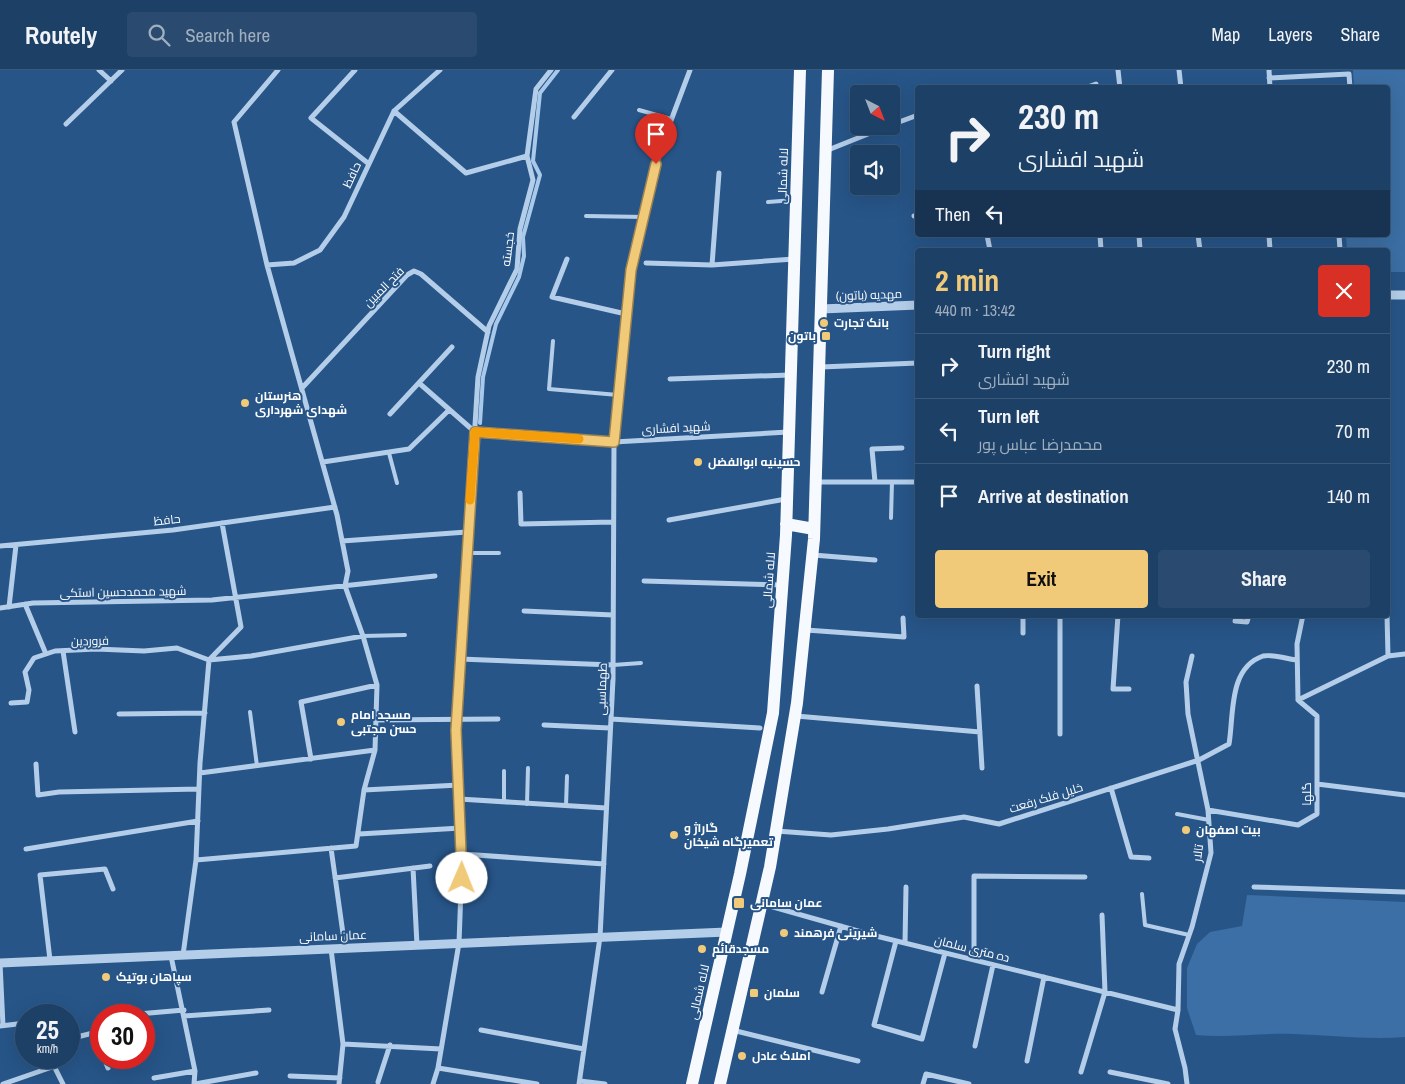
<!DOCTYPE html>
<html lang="en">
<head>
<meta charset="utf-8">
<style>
  :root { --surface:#1d4066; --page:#2a4b6f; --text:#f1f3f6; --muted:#a0afbf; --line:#3b597a; --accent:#f1ca79 }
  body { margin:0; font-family:"Archivo Narrow",Cairo,sans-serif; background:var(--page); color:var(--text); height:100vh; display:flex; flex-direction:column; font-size:19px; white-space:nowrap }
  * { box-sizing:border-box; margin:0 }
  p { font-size:16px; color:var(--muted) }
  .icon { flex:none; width:28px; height:28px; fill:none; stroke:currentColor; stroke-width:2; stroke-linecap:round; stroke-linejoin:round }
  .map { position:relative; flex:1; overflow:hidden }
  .details { position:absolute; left:915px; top:178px; width:475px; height:370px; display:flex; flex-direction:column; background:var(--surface); border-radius:5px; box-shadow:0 5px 20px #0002,0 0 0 1px var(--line) }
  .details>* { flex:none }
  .banner { position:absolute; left:915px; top:15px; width:475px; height:152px; border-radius:5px; box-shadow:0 5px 20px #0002,0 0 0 1px var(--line); background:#1d4066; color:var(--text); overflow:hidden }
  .needle { width:32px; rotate:138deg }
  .tools { position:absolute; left:850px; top:15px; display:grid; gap:10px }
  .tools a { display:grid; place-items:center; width:50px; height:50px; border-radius:5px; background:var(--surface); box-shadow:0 5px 20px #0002,0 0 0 1px var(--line); font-size:25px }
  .speed { position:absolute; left:15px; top:934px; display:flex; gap:10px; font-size:25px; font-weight:700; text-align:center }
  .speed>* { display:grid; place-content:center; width:65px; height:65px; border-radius:50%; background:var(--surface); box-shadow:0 5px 20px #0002,0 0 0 1px var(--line); line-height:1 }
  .speed small { font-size:12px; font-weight:400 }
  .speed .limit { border:8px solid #d22; background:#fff; color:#111 }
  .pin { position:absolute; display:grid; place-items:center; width:42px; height:42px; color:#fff; margin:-51px -21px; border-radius:50% 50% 50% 0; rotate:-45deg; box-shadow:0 0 5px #0007 }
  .pin .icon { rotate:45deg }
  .me { position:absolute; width:55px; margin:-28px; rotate:1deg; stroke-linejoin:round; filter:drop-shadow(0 0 4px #0008) }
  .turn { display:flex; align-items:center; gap:18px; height:105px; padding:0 20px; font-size:22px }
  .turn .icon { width:65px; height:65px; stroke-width:2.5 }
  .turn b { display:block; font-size:35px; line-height:42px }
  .then { display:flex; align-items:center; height:48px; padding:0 20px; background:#0003; gap:10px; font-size:19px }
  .round { display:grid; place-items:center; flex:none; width:52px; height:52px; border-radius:5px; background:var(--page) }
  .overview { display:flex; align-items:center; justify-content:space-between; height:85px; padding:0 20px }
  h1 { font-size:30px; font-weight:700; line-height:38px; color:var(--accent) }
  .button { display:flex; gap:10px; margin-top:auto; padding:10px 20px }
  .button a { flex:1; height:58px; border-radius:5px; background:var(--accent); color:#111; font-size:20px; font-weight:700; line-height:58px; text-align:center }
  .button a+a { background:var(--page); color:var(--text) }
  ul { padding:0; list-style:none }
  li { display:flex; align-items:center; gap:15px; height:65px; padding:0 20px; border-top:1px solid var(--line) }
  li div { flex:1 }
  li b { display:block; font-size:19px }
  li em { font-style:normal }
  header { display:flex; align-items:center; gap:30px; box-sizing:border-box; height:70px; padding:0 25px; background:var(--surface); border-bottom:1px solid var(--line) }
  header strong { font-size:24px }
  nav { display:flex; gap:28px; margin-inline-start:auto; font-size:18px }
  .search { width:350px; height:45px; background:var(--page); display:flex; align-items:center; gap:12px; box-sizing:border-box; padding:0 18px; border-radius:5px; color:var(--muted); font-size:19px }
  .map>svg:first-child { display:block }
  .green { fill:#3c6fa5 }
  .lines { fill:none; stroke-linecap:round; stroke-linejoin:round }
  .stream { stroke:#a8c9e9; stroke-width:4 }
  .service { stroke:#b4cee9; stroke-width:4 }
  .minor { stroke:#b4cee9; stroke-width:5 }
  .tertiary { stroke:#b4cee9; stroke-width:9 }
  .primary { stroke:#f6fafe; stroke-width:12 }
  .route-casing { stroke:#9d834f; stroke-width:12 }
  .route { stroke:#f1ca79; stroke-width:9 }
  .slow { stroke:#f59e0b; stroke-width:9 }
  .poi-dot { fill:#f1ca79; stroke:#275588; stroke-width:2 }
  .labels { text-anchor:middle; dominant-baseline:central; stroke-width:4; stroke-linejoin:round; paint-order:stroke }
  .street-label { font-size:12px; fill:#fff; stroke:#275588 }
  .poi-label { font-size:12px; font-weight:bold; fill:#fff; stroke:#275588; text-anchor:start }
</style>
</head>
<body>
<header>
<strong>Routely</strong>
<div class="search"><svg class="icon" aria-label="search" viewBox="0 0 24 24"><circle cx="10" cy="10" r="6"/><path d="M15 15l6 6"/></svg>Search here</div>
<nav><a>Map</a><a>Layers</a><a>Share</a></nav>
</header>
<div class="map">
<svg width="1405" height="1014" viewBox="0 0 1405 1014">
  <rect width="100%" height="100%" fill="#275588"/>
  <path class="green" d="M1353,0h52v202h-17v-22h-41l-1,-15h42v-147l-34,-1z
    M1247,825l158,7v135c-38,3 -75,-2 -112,-3 -33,-1 -65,4 -97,1l-9,-27v-40l10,-24 13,-12 32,-6z"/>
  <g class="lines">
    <path class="stream" d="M480,353l3,-46 13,-53 23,-47 5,-21 -1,-19 17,-62 -7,-14 7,-68 18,-23"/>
    <path class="service" d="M639,40l32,9
      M768,132l26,-2
      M586,146l58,1
      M553,271l-4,48 69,6
      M389,383l8,30
      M891,448l1,-36
      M466,483h33
      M363,566l42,-1
      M613,595l28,-2
      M250,642l7,54
      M504,732v-31
      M527,734l1,-36
      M566,736l1,-30
      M1177,744l32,6
      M1142,824l3,31 44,10"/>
    <path class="minor" d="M99,0l12,11
      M355,0l-44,48 58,46
      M1118,0l2,18
      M1179,0l2,18
      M1269,0l1,18
      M1269,8l80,-4 1,14
      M1085,18l11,-4
      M394,41l72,62 61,-17
      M574,47l38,-47
      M66,54l56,-54
      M891,55l27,-10
      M828,80l60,-24
      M914,146l4,-1
      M987,165l3,15
      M1100,165l1,15
      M1139,165l1,15
      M1198,165l2,15
      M1269,165l1,15
      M1339,165l1,15
      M567,189l-15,38 74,17
      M646,193l66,2 82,-6
      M267,195l27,-2 26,-13 24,-33 50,-106 46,-41
      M712,195l7,-92
      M821,297l97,-4
      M670,309l120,-4
      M419,313l56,49
      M302,318l105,-113 7,-4 7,3 67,58
      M390,344l62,-67
      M475,362l139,10 174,-10
      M323,392l86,-13 39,-38
      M816,412h102
      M875,412l-3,-33 30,-1
      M520,423l1,31 92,-2
      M669,450l117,-21
      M342,471l125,-9
      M0,476l173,-16 162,-23
      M813,485l62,5
      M644,511l138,4
      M25,534l21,50
      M9,537l7,-62
      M0,538l33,-5 179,-3 223,-24
      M524,541l89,4
      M1023,545v18
      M1118,545l-5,74h16
      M1387,545l1,41
      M1235,551l12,1 2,-7
      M806,560l98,7 -1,-19
      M63,581l12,81
      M460,589l153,6
      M977,616l5,82
      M1298,630l90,-44 17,-2
      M1298,630l-1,-56 6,-29
      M11,633l16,-1 2,-12 -4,-18 9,-14 21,-7 41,-2 48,2 33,-3 32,12 42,-4 112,-20
      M119,644l86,-1
      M796,646l184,16
      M611,649l149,9
      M376,650l122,-1
      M544,655l66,3
      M1060,664v-119
      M311,689l-10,-57 76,-17
      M36,694l2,31 21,-3 140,-3
      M200,703l175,-23
      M1317,714l88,11
      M1111,718l20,69 18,1
      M364,720l95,-5
      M459,729l147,9
      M1208,740l90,15 19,-11v-98l-19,-16
      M776,761l55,4 57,-6 76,-12 35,7 200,-64 30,-16c5,-29 -1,-76 34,-88 9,-2 25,3 34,4
      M359,764l102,-6
      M331,778l14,100
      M26,779l172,-28
      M462,784l142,10
      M196,790l160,-14 8,-56 11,-40 2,-65 -14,-49 -18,-50 3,-15 -11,-56 -70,-250 -33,-143 44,-52
      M413,798l4,77
      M335,808l95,-12
      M1254,817l151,5
      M762,834l110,31 306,75
      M896,871l-22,84 48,14 23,-86
      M905,873l1,-56
      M331,879l12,95 -4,40
      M183,885l13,-95 4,-97 9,-103 32,-33 -19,-104
      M171,886l24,115 -1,13
      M50,890l-10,-85 65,-6 8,20
      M974,890v-84l111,1
      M0,893l3,63
      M822,922l19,-66
      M138,944l46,-4
      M184,946l85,-6
      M0,956l26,-3
      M481,960l103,19
      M732,960l126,31
      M69,969l24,-6 8,19
      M343,974l98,5
      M975,976l18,-81
      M50,988l13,26
      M104,988l4,10
      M1027,991l17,-84
      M438,998l99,16
      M1081,1002l24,-80 -3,-77
      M1110,1002l58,12
      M290,1006l50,2
      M154,1008l41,-7
      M580,1011l25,3
      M378,1012l12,-37
      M3,1014l52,-18
      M195,1014l61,-11
      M433,1014l5,-16 21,-125 3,-81 -6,-132 22,-353 11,-51 28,-57 3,-40 13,-49 -6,-24 9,-67 15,-19
      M579,1014l21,-147 13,-258 1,-237 17,-172 30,-123 29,-77
      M923,1014l3,-10 43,10
      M1187,1014l-2,-16 -10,-39 3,-19 1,-46 13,-37 19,-74 -3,-43 -20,-96 -2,-32 6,-26"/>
    <path class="tertiary" d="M1388,225h17
      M821,239l97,-4
      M0,893l727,-31"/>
    <path class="primary" d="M786,454l28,5
      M692,1014l48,-210 33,-161 13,-178 14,-465
      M720,1014l50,-217 27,-164 17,-164 14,-469"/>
  </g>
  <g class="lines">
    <g class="route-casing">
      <path id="route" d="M462,808l-6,-148 19,-298 139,10 17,-172 25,-106"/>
    </g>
    <use href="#route" class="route"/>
    <path class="slow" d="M470,430l5,-68 104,7"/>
  </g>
  <g class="poi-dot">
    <circle cx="824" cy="253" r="5"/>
    <rect x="821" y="261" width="10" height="10" rx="2.5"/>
    <circle cx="245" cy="333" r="5"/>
    <circle cx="698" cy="392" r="5"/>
    <circle cx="341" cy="652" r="5"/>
    <circle cx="1186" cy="760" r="5"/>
    <circle cx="674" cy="765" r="5"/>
    <rect x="733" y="827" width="12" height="12" rx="2.5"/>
    <circle cx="784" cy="863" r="5"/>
    <circle cx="702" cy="879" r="5"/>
    <circle cx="106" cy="907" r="5"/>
    <rect x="749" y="918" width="10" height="10" rx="2.5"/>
    <circle cx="742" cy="986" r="5"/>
  </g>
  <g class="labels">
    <g class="street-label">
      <text transform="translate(352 105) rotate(-65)">حافظ</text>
      <text transform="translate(783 106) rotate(-88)">لاله شمالی</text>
      <text transform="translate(508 179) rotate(-83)">خجسته</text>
      <text transform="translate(384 217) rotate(-45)">فتح المبین</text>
      <text transform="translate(869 225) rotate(-2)">مهدیه (باتون)</text>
      <text transform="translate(676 358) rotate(-3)">شهید افشاری</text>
      <text transform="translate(167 450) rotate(-6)">حافظ</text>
      <text transform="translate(769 510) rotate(-86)">لاله شمالی</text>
      <text transform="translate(123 522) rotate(-1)">شهید محمدحسین استکی</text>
      <text transform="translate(90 571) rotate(-1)">فروردین</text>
      <text transform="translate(602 619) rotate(-88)">طهماسبی</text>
      <text transform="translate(1307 724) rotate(-90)">گلها</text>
      <text transform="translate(1046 728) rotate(-17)">خلیل فلک رفعت</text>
      <text transform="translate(1198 783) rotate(-83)">تالار</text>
      <text transform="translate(333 866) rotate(-2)">عمان سامانی</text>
      <text transform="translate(972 879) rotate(14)">ده متری سلمان</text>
      <text transform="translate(699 922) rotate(-77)">لاله شمالی</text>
    </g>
    <g class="poi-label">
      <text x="834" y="253">بانک تجارت</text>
      <text x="816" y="266" text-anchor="end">باتون</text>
      <text x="255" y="326">هنرستان<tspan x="255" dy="14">شهدای شهرداری</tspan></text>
      <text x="708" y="392">حسینیه ابوالفضل</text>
      <text x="351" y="645">مسجد امام<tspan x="351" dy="14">حسن مجتبی</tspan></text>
      <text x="684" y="758">گاراژ و<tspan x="684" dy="14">تعمیرگاه شیخان</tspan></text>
      <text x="1196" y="760">بيت اصفهان</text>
      <text x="750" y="833">عمان سامانی</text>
      <text x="794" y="863">شیرینی فرهمند</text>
      <text x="712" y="879">مسجدقائم</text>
      <text x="116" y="907">سپاهان بوتیک</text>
      <text x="764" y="923">سلمان</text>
      <text x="752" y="986">املاک عادل</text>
    </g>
  </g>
</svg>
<div class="tools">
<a><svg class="needle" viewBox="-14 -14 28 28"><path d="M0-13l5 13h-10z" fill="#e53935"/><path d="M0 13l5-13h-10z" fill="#a0afbf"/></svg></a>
<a><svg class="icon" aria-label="sound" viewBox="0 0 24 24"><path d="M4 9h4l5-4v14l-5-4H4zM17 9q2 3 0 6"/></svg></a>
</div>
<div class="speed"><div>25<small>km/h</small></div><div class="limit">30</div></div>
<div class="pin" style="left:656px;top:94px;background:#d93025"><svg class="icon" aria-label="arrive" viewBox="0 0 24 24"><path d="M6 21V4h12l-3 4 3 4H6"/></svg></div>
<svg class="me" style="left:462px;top:808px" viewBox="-20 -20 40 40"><circle r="19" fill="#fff"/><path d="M0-13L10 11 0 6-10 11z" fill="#f1ca79"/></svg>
<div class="banner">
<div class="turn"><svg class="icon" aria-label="right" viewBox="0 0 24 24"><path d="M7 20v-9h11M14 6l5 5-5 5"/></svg><div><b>230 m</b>شهید افشاری</div></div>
<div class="then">Then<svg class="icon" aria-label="left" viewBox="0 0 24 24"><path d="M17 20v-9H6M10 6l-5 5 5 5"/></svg></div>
</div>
<section class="details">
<div class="overview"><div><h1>2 min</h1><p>440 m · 13:42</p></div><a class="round" style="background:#d93025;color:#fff"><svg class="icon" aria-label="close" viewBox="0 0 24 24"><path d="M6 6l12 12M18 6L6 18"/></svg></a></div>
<ul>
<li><svg class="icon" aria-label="right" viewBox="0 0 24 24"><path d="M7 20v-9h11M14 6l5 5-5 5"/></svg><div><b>Turn right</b><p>شهید افشاری</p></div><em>230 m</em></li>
<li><svg class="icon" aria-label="left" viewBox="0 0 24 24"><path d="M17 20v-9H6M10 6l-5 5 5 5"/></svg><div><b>Turn left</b><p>محمدرضا عباس پور</p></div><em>70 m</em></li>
<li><svg class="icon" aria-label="arrive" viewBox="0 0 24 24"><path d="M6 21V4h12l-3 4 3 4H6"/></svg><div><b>Arrive at destination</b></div><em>140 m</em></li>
</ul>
<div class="button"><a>Exit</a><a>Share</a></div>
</section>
</div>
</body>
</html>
